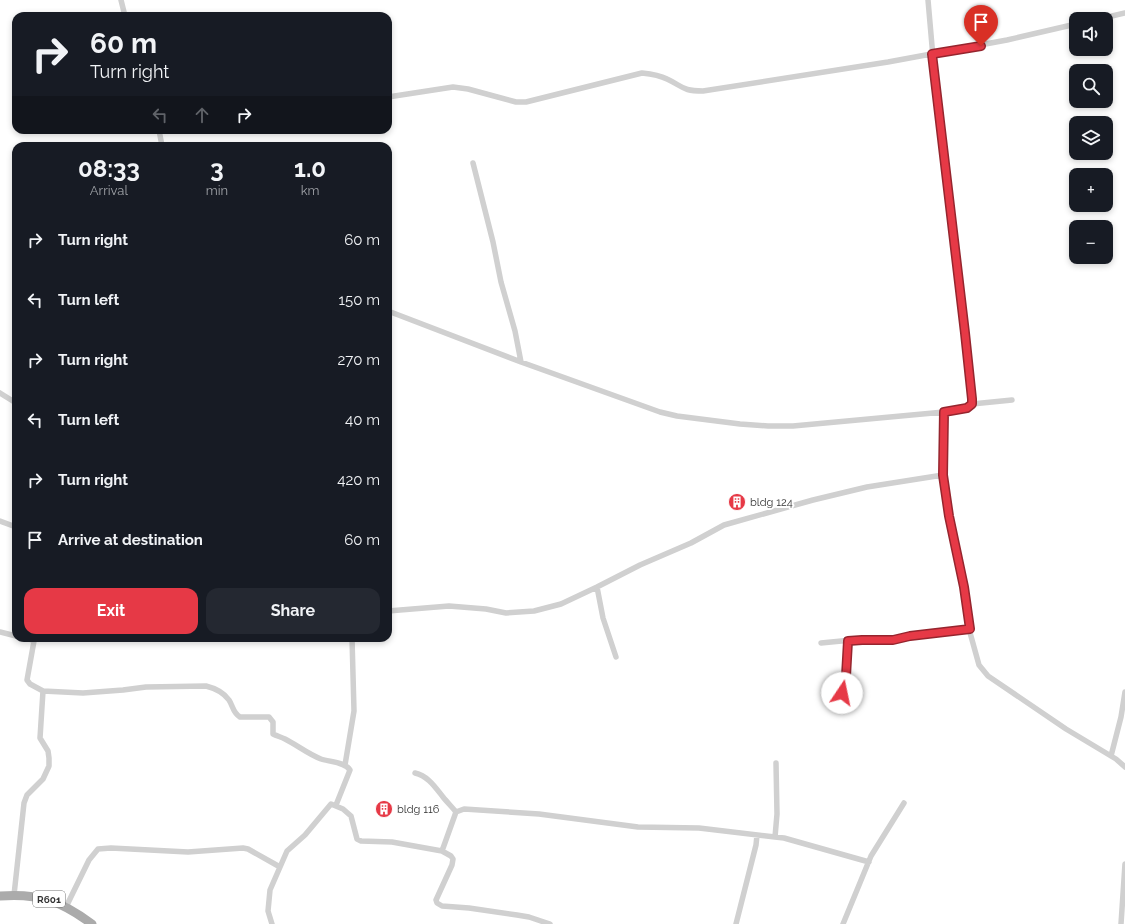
<!DOCTYPE html>
<html lang="en">
<head>
<meta charset="utf-8">
<style>
  :root { --surface:#171b24; --page:#242831; --text:#f1f3f6; --muted:#9ea1a6; --accent:#e63946 }
  body { margin:0; font-family:Raleway,sans-serif; background:var(--page); color:var(--text); height:100vh; display:flex; flex-direction:column; font-size:15px; white-space:nowrap }
  * { box-sizing:border-box; margin:0 }
  p { font-size:13px; color:var(--muted) }
  .icon { flex:none; width:22px; height:22px; fill:none; stroke:currentColor; stroke-width:2; stroke-linecap:round; stroke-linejoin:round }
  .map { position:relative; flex:1; overflow:hidden }
  .sheet { position:absolute; left:12px; top:142px; width:380px; height:500px; display:flex; flex-direction:column; background:var(--surface); border-radius:12px; box-shadow:0 2px 6px #0003 }
  .sheet>* { flex:none }
  .banner { position:absolute; left:12px; top:12px; width:380px; height:122px; border-radius:12px; box-shadow:0 2px 6px #0003; background:#171b24; color:var(--text); overflow:hidden }
  .controls { position:absolute; left:1069px; top:12px; display:grid; gap:8px }
  .controls a { display:grid; place-items:center; width:44px; height:44px; border-radius:8px; background:var(--surface); box-shadow:0 2px 6px #0003; font-size:20px }
  .pin { position:absolute; display:grid; place-items:center; width:34px; height:34px; color:#fff; margin:-41px -17px; border-radius:50% 50% 50% 0; rotate:-45deg; box-shadow:0 0 4px #0007 }
  .pin .icon { rotate:45deg }
  .me { position:absolute; width:44px; margin:-22px; rotate:11deg; stroke-linejoin:round; filter:drop-shadow(0 0 3px #0008) }
  .turn { display:flex; align-items:center; gap:14px; height:84px; padding:0 12px; font-size:18px }
  .turn .icon { width:52px; height:52px; stroke-width:2.5 }
  .turn b { display:block; font-size:28px; line-height:34px }
  .lanes { display:flex; align-items:center; height:38px; padding:0 12px; background:#0003; justify-content:center; gap:20px; direction:ltr }
  .lanes .off { opacity:.35 }
  .eta { display:flex; justify-content:space-evenly; align-items:center; height:68px; text-align:center }
  .eta b { font-size:24px; font-weight:700; line-height:28px }
  .primary-button { display:flex; gap:8px; margin-top:auto; padding:8px 12px }
  .primary-button a { flex:1; height:46px; border-radius:12px; background:var(--accent); color:#fff; font-size:16px; font-weight:700; line-height:46px; text-align:center }
  .primary-button a+a { background:var(--page); color:var(--text) }
  ul { padding:0; list-style:none }
  li { display:flex; align-items:center; gap:12px; height:60px; padding:0 12px }
  li div { flex:1 }
  li b { display:block; font-size:15px }
  li em { font-style:normal }
  .map>svg:first-child { display:block }
  .lines { fill:none; stroke-linecap:round; stroke-linejoin:round }
  .street { stroke:#d0d0d0; stroke-width:5.5 }
  .primary { stroke:#ababab; stroke-width:9 }
  .route-casing { stroke:#96252e; stroke-width:10 }
  .route { stroke:#e63946; stroke-width:7 }
  .labels { text-anchor:middle; dominant-baseline:central; stroke-width:4; stroke-linejoin:round; paint-order:stroke }
  .shield { fill:#fff; stroke:#707070; stroke-width:1 }
  .shield-label { font-size:10px; font-weight:bold; fill:#333 }
  .poi-label { font-size:11px; fill:#333; stroke:#fff; text-anchor:start }
</style>
</head>
<body>
<div class="map">
<svg width="1125" height="924" viewBox="0 0 1125 924">
  <rect width="100%" height="100%" fill="#fff"/>
  <g class="lines">
    <path class="street" d="M121,0l4,16
      M928,0l9,103 28,230 7,71
      M1099,19l26,-6
      M388,97l65,-10 15,2 48,13h10l116,-29c9,1 17,2 25,6 17,8 15,12 36,12l185,-29 119,-22 69,-16
      M159,130l3,16
      M473,163l20,79 8,40 14,49 6,31
      M388,311l133,51 139,50 17,4 63,8 28,2h25l151,-14 23,-4 5,-4 40,-4
      M0,393l16,10
      M944,412l-1,63 6,41 15,71 5,42 10,36 9,11 78,53 50,30 9,8
      M0,521l16,6
      M597,587l6,31 13,39
      M388,611l61,-5 37,3 20,4 28,-2 27,-7 36,-17 43,-22 51,-22 33,-18 89,-25 54,-13 76,-12
      M0,632l16,4
      M821,643l41,-4 31,1 17,-4 59,-7
      M43,691l40,2 40,-3 23,-3 60,-1c8,2 18,7 23,14 4,6 4,13 11,17h29l4,5v12c4,2 8,3 12,5 12,6 23,15 36,20 9,3 24,3 29,11l-14,35
      M842,693l2,-14 2,-3 2,-35
      M1111,756l10,-39 4,-25
      M345,765l9,-54 -2,-73
      M415,773c13,3 20,14 28,24 4,5 9,10 13,15
      M775,837l2,-23 -1,-51
      M14,895l10,-92 3,-8 16,-16 6,-13v-8l-1,-7 -8,-13 3,-47 -13,-7 -3,-4 7,-39 -7,-3
      M66,907l23,-47 9,-11 13,-1 77,4 55,-4 5,1 32,18
      M272,924l-4,-13 2,-21 17,-39 18,-16 26,-31 12,5 8,7 6,23 4,2 31,1 50,9
      M550,924l-21,-7 -12,-2 -48,-7 -27,-2 -5,-3 -1,-3 16,-35 1,-6 -2,-3 -9,-5 14,-39 8,-3 75,5 99,13 61,1 76,9 9,1 85,24
      M736,924l20,-79 1,-10
      M843,924l28,-68 33,-53
      M1121,924l4,-60"/>
    <path class="primary" d="M0,896c39,-3 61,5 92,28"/>
  </g>
  <g class="lines">
    <g class="route-casing">
      <path id="route" d="M842,693l4,-17 2,-35 14,-1h31l17,-4 60,-7 -6,-42 -15,-71 -6,-41 1,-63 23,-4 5,-4v-5l-7,-66 -33,-279 49,-8"/>
    </g>
    <use href="#route" class="route"/>
  </g>
  <defs>
    <g id="building-disc" transform="scale(0.9)"><circle r="9.5" fill="#e63946" stroke="#fff"/><path d="M-4-6H4V6H1V3H-1V6H-4ZM-2.5-4.3h1.7v1.8h-1.7ZM.8-4.3h1.7v1.8H.8ZM-2.5-1h1.7V.8h-1.7ZM.8-1h1.7V.8H.8Z" fill="#fff"/></g>
  </defs>
  <g fill-rule="evenodd">
    <use href="#building-disc" x="737" y="502"/>
    <use href="#building-disc" x="384" y="809"/>
  </g>
  <g class="labels">
    <rect class="shield" x="33" y="891" width="32" height="16" rx="3"/>
    <g class="shield-label">
      <text x="49" y="899">R601</text>
    </g>
    <g class="poi-label">
      <text x="750" y="502">bldg 124</text>
      <text x="397" y="809">bldg 116</text>
    </g>
  </g>
</svg>
<div class="controls">
<a><svg class="icon" aria-label="sound" viewBox="0 0 24 24"><path d="M4 9h4l5-4v14l-5-4H4zM17 9q2 3 0 6"/></svg></a>
<a><svg class="icon" aria-label="search" viewBox="0 0 24 24"><circle cx="10" cy="10" r="6"/><path d="M15 15l6 6"/></svg></a>
<a><svg class="icon" aria-label="layers" viewBox="0 0 24 24"><path d="M12 4l9 5-9 5-9-5zM3 14l9 5 9-5"/></svg></a>
<a>+</a>
<a>−</a>
</div>
<div class="pin" style="left:981px;top:46px;background:#d93025"><svg class="icon" aria-label="arrive" viewBox="0 0 24 24"><path d="M6 21V4h12l-3 4 3 4H6"/></svg></div>
<svg class="me" style="left:842px;top:693px" viewBox="-20 -20 40 40"><circle r="19" fill="#fff"/><path d="M0-13L10 11 0 6-10 11z" fill="#e63946"/></svg>
<div class="banner">
<div class="turn"><svg class="icon" aria-label="right" viewBox="0 0 24 24"><path d="M7 20v-9h11M14 6l5 5-5 5"/></svg><div><b>60 m</b>Turn right</div></div>
<div class="lanes"><svg class="icon off" aria-label="left" viewBox="0 0 24 24"><path d="M17 20v-9H6M10 6l-5 5 5 5"/></svg><svg class="icon off" aria-label="ahead" viewBox="0 0 24 24"><path d="M12 20V5M6 11l6-6 6 6"/></svg><svg class="icon" aria-label="right" viewBox="0 0 24 24"><path d="M7 20v-9h11M14 6l5 5-5 5"/></svg></div>
</div>
<section class="sheet">
<div class="eta">
<div><b>08:33</b><p>Arrival</p></div>
<div><b>3</b><p>min</p></div>
<div><b>1.0</b><p>km</p></div>
</div>
<ul>
<li><svg class="icon" aria-label="right" viewBox="0 0 24 24"><path d="M7 20v-9h11M14 6l5 5-5 5"/></svg><div><b>Turn right</b></div><em>60 m</em></li>
<li><svg class="icon" aria-label="left" viewBox="0 0 24 24"><path d="M17 20v-9H6M10 6l-5 5 5 5"/></svg><div><b>Turn left</b></div><em>150 m</em></li>
<li><svg class="icon" aria-label="right" viewBox="0 0 24 24"><path d="M7 20v-9h11M14 6l5 5-5 5"/></svg><div><b>Turn right</b></div><em>270 m</em></li>
<li><svg class="icon" aria-label="left" viewBox="0 0 24 24"><path d="M17 20v-9H6M10 6l-5 5 5 5"/></svg><div><b>Turn left</b></div><em>40 m</em></li>
<li><svg class="icon" aria-label="right" viewBox="0 0 24 24"><path d="M7 20v-9h11M14 6l5 5-5 5"/></svg><div><b>Turn right</b></div><em>420 m</em></li>
<li><svg class="icon" aria-label="arrive" viewBox="0 0 24 24"><path d="M6 21V4h12l-3 4 3 4H6"/></svg><div><b>Arrive at destination</b></div><em>60 m</em></li>
</ul>
<div class="primary-button"><a>Exit</a><a>Share</a></div>
</section>
</div>
</body>
</html>
